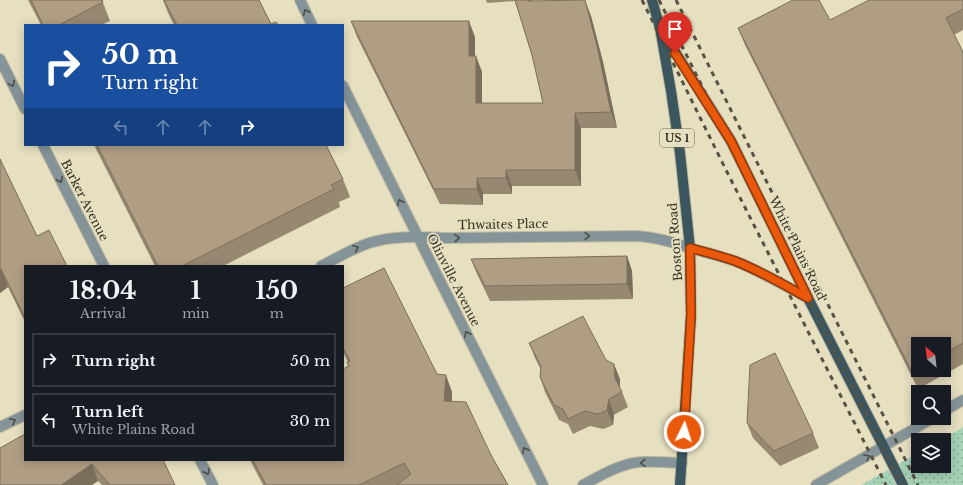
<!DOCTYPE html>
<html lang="en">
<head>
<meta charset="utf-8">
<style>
  :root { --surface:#171b24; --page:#242831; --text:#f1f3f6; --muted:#9ea1a6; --line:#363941 }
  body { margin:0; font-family:"Libre Baskerville",serif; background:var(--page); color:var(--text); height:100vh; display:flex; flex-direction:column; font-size:15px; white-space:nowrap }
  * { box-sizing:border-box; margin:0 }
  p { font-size:13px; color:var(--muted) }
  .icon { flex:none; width:22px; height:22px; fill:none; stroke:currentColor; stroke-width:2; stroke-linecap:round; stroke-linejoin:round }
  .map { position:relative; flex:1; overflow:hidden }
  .drawer { position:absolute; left:24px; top:265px; width:320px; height:196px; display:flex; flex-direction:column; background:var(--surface); border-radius:0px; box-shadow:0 2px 10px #0003 }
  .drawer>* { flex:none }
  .top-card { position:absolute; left:24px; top:24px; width:320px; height:122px; border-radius:0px; box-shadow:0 2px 10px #0003; background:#1a4fa0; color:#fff; overflow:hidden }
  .needle { width:26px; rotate:332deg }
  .controls { position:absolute; left:911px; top:337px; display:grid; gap:8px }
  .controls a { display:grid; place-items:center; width:40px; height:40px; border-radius:0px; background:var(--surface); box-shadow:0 2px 10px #0003; font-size:20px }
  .pin { position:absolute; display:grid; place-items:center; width:34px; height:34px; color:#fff; margin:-41px -17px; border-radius:50% 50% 50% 0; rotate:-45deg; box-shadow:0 0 4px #0007 }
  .pin .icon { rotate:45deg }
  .me { position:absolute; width:44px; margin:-22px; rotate:4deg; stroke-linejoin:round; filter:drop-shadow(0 0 3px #0008) }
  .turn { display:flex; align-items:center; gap:14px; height:84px; padding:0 12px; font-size:18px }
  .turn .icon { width:52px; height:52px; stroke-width:2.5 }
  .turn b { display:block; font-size:28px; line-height:34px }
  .lanes { display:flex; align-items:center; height:38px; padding:0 12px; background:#0003; justify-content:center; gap:20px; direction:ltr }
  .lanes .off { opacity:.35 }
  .eta { display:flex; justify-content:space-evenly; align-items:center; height:68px; text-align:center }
  .eta b { font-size:24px; font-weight:800; line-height:28px }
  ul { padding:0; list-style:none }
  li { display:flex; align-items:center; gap:12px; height:54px; margin:0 8px 6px; padding:0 4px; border:2px solid var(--line); border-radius:0px }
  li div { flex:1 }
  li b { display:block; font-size:15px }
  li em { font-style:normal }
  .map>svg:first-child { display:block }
  .green { fill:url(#green-dots) }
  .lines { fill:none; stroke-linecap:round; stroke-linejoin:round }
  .minor-casing { stroke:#c2bca1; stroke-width:12 }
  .major-casing { stroke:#c2bca1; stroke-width:12 }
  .minor { stroke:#859499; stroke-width:10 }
  .major { stroke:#3b565f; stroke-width:10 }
  .rail { stroke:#575344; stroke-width:3; stroke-dasharray:5 5; stroke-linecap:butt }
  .wall { fill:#978872; fill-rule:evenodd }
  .shaded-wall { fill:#7b6f5c }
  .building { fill:#b09e84; stroke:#7b6f5c }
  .oneway { stroke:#4c4f48 }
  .route-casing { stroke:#983908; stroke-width:10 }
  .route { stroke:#ea580c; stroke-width:7 }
  .labels { text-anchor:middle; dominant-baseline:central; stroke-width:3.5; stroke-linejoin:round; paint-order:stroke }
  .shield { fill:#e6dfc0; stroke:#696554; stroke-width:1 }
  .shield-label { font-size:11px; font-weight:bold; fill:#343125 }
  .street-label { font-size:12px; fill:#343125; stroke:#e6dfc0 }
</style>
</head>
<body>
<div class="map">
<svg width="963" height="485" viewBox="0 0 963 485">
  <defs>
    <pattern id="green-dots" width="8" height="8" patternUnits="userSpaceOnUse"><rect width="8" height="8" fill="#a5d2b7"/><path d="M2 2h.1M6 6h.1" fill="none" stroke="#87ab95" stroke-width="1.8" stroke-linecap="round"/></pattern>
  </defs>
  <rect width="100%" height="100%" fill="#e6dfc0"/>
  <path class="green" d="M963,426v59h-102l57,-32v13h26v-26h-3l21,-12z"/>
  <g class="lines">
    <g class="minor-casing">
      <path id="minor" d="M300,0l12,25
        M0,59l25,50
        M343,86l90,181 110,218
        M43,145l61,121
        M321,266c16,-8 31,-17 48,-23 25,-8 53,-6 79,-5l189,-2c19,1 36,6 53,12
        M944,411l19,-11
        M0,427l25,-12
        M200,460l13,25
        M583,485c17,-9 38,-22 58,-23 13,-1 27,1 41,1
        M816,485l117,-67"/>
    </g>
    <g class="major-casing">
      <path id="major" d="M652,0l8,28 11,63 9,62 10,95 1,67 -11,170
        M660,28l71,113 77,157 95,187
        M690,248c15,4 30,8 45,13 25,10 49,24 73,37"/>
    </g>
    <use href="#minor" class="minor"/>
    <use href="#major" class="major"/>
    <path class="rail" d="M642,0l85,172 159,313
      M659,0l242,485
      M676,0l242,485"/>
  </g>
  <path class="wall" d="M28,0h74l8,21 -9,4h-60z
    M163,0h96l12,24 7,1h-104l-6,-12z
    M486,0h47v1l58,15 12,46 14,66h-36v58h-69v8h-29v11l-43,-1 -83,-167 -6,-16 124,16v19l7,16v31h61l-11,-48 -17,-54 -28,2z
    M963,0v30l-9,5 9,17v312l-45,25 -173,-344 -7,-17 92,-8zM918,344h26v26h-26z
    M94,145h232l17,34 7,18 -11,5 1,5 -117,59h-68z
    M0,159l37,77 -12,30v56l-17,-35 -8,6z
    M627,256l5,15 1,28 -143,2 -13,-27 -6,-15z
    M343,288l94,86 15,18v9l39,54 17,30h-245l-13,-25h93l5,-93 -1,-5h1l-5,-10z
    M529,343l77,17 14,19v9l2,4 6,15 -14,8 -1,10 -7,3 -3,1 -13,-3 -17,8 -5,-10 -9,-4 -14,-28 -5,-15 1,-7 -6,-12z
    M747,423l66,10 6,15 -39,18 -27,-28z
    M0,448l163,12 12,25h-73l-4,-4z"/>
  <path class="shaded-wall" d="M585,0l6,16 12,46 14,66 -6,-16z
    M469,21l6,16v35l-6,-16z
    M476,56l6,16v47l-6,-16z
    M575,113l6,15v58l-6,-16z
    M506,170l6,16v8l-6,-16z
    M477,178l6,16v11l-6,-16z
    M627,256l5,15 1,28 -6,-15z
    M1,269l7,18 -8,6v-22z
    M614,364l6,15v14l-5,-15z
    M446,375l6,17 -1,27 -7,-18z
    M609,399l5,16 -1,10 -6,-15z
    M92,464l6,17 -6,4h-31z"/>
  <path class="building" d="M31,0h71l1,2 -44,23h-16z
    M164,0h95l12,24 5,-2 2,3h-101z
    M515,0h13v1l57,-1 12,46 14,66 -36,1v57h-69v8h-29v11h-43l-83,-168h118v35h7v47h67l-11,-48z
    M793,0h26l11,20 39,-20h94v9l-17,9 17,34v291l-19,11v-10h-26v24l-6,4 -174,-344z
    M97,145h229l17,34 -12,6 3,4 -152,77h-24z
    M0,159l37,77 12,-6 18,36h-42v52l-24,-49 -1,2z
    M627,256v28l-142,2 -14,-27z
    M384,268l53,106 9,1 -2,26 22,1 25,53 17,30h-111l14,-11 -7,-11 -45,22h-93l-13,-25h90v-91l6,-3 -2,-4 3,-1 -7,-13v-60z
    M583,316l23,44 8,4 1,14 7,14 -13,7 -2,11 -6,3 -4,1 -12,-3 -17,8 -5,-10 -9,-4 -14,-28 1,-11 -12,-23z
    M775,353l38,80 -39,18 -27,-28 3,-58z
    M25,434v26h138l12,25h-65l-18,-21 -31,21h-61v-37z"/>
  <defs><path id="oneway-chevron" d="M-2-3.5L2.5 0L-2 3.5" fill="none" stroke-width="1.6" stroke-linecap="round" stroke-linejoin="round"/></defs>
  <g class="oneway">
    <use href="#oneway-chevron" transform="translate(306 12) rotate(-116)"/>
    <use href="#oneway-chevron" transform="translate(12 84) rotate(63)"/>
    <use href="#oneway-chevron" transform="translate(60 180) rotate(63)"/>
    <use href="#oneway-chevron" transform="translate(400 202) rotate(-116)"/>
    <use href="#oneway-chevron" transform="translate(587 236) rotate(-1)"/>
    <use href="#oneway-chevron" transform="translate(457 238) rotate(-1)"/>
    <use href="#oneway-chevron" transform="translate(356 248) rotate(-25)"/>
    <use href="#oneway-chevron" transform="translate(467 334) rotate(-117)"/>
    <use href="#oneway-chevron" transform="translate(13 421) rotate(-26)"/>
    <use href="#oneway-chevron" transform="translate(525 450) rotate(-117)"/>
    <use href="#oneway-chevron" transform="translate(867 457) rotate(-30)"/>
    <use href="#oneway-chevron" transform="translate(643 463) rotate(177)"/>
    <use href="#oneway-chevron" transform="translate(207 472) rotate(64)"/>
  </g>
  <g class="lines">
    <g class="route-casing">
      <path id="route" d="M675,53l56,88 77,157c-24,-13 -47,-27 -73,-37 -14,-5 -30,-9 -45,-13l1,67 -7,117"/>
    </g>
    <use href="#route" class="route"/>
  </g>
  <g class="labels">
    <rect class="shield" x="660" y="129" width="34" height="18" rx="3"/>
    <g class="shield-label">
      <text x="677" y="138">US 1</text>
    </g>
    <g class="street-label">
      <text transform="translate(85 200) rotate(63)">Barker Avenue</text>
      <text transform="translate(503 224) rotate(-1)">Thwaites Place</text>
      <text transform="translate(675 242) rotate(-94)">Boston Road</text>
      <text transform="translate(798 248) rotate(64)">White Plains Road</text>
      <text transform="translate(454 280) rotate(63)">Olinville Avenue</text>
    </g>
  </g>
</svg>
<div class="controls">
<a><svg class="needle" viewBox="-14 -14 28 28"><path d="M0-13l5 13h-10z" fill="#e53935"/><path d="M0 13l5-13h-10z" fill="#9ea1a6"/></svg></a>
<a><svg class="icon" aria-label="search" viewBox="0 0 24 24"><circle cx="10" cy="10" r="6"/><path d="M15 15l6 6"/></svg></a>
<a><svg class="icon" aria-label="layers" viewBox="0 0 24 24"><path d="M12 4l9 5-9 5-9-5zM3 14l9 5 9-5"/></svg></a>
</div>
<div class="pin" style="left:675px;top:53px;background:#d93025"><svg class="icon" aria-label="arrive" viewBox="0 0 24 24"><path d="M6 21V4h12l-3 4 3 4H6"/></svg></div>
<svg class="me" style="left:684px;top:432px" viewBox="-20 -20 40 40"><circle r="17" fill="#ea580c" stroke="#fff" stroke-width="3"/><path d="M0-11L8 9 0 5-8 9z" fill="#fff"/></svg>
<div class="top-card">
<div class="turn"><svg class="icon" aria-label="right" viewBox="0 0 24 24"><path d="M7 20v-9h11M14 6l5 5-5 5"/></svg><div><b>50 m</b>Turn right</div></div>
<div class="lanes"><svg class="icon off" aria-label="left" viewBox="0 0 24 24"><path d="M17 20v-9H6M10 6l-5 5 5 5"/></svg><svg class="icon off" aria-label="ahead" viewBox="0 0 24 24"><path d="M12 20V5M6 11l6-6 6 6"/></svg><svg class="icon off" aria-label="ahead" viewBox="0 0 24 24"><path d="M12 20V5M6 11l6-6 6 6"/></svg><svg class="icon" aria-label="right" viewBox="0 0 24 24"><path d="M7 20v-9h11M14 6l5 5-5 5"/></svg></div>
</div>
<section class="drawer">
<div class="eta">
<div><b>18:04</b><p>Arrival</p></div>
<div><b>1</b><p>min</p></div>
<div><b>150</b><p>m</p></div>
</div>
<ul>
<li><svg class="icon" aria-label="right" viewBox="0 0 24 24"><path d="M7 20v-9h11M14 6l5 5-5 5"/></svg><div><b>Turn right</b></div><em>50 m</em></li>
<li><svg class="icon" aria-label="left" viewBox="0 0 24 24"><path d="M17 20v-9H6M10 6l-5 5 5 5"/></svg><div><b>Turn left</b><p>White Plains Road</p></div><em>30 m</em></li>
</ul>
</section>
</div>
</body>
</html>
